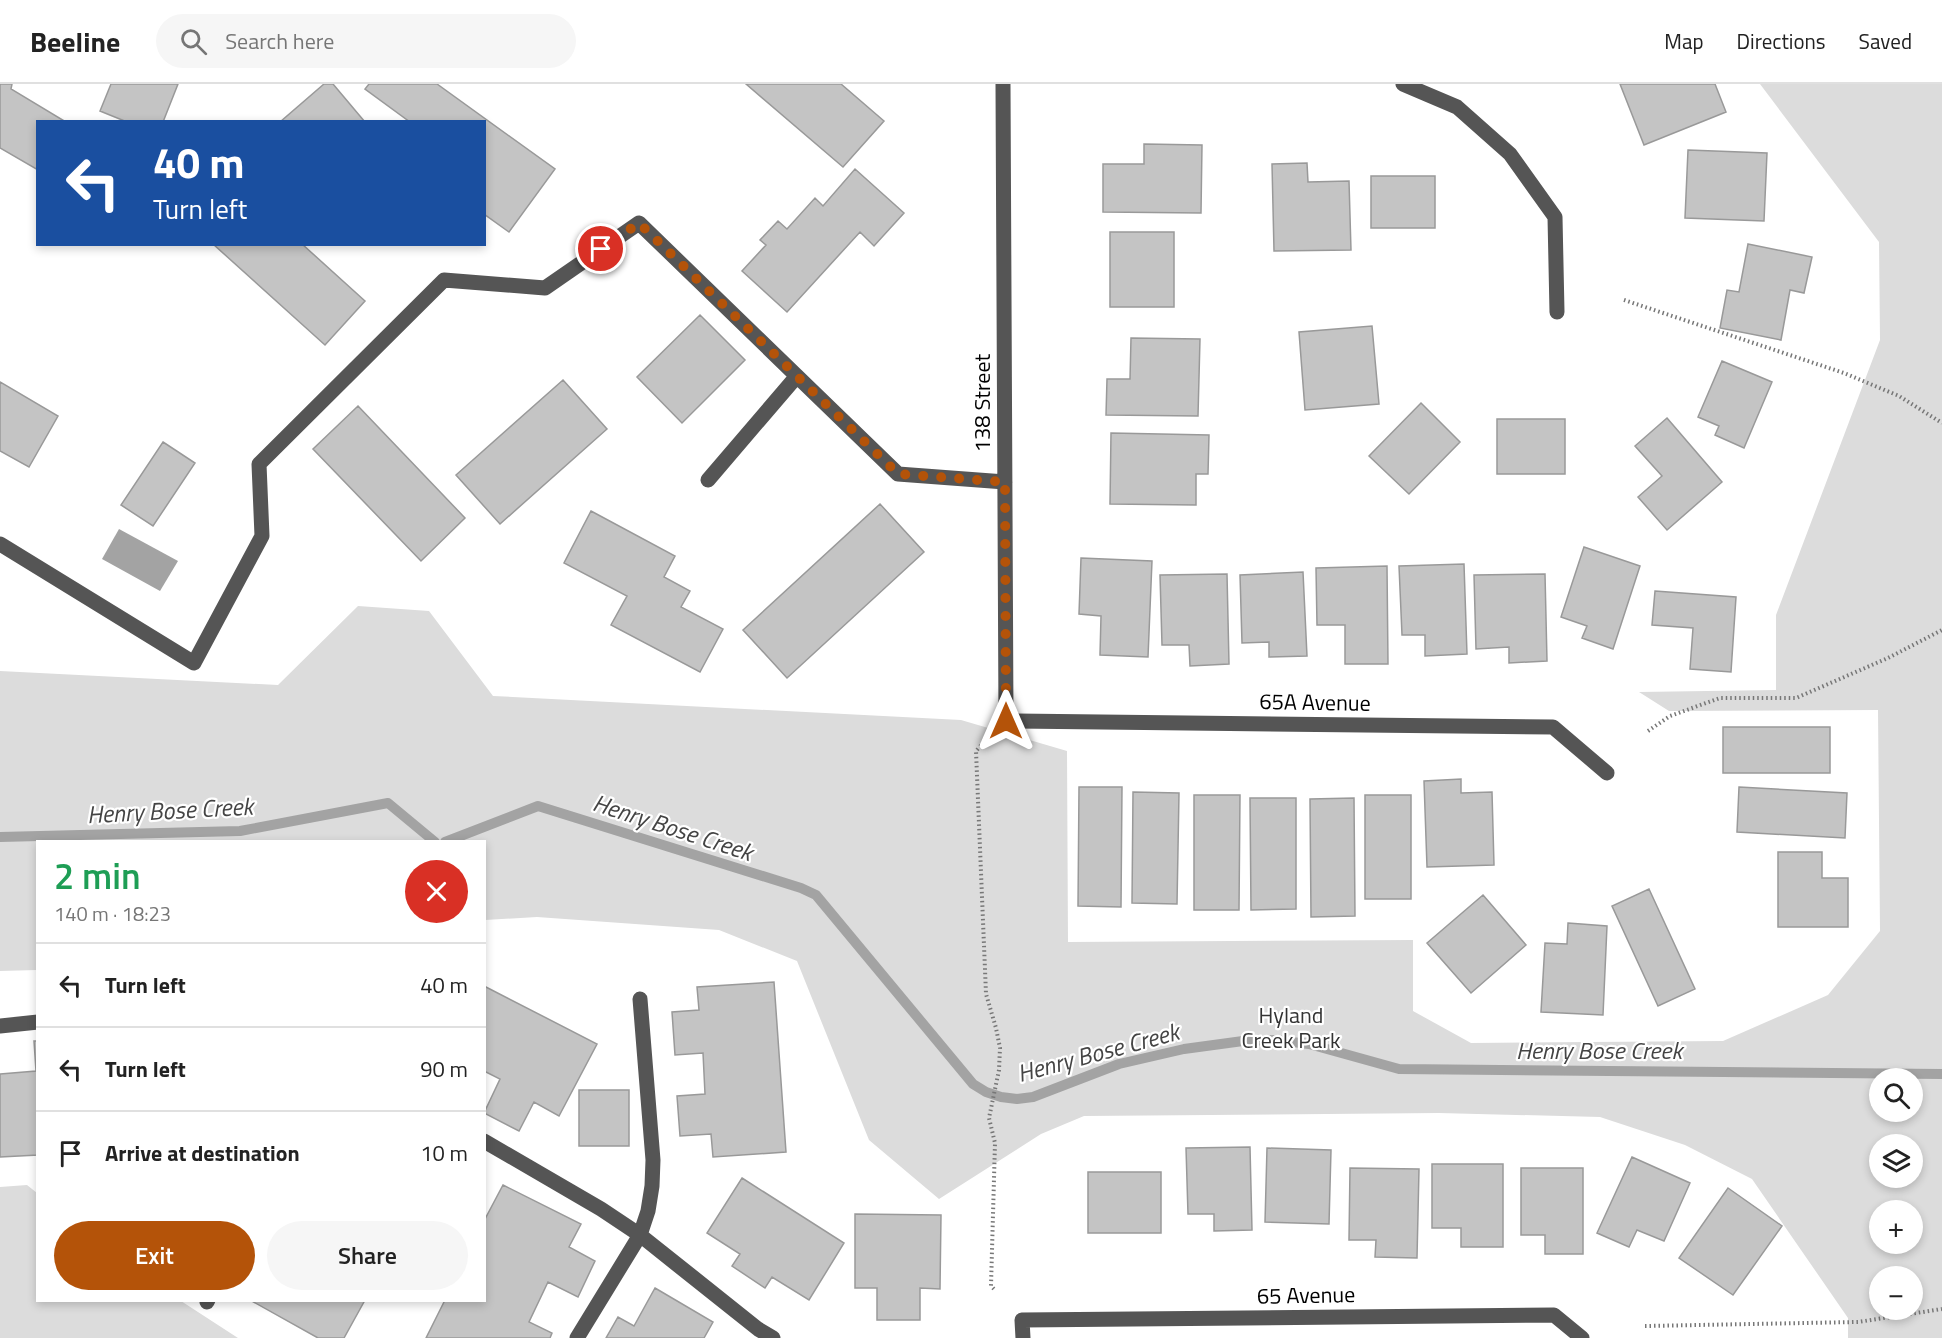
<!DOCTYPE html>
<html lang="en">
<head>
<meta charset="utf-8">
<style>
  :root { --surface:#fff; --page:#f6f6f6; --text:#222; --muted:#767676; --line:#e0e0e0; --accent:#b45309 }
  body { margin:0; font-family:"Titillium Web",sans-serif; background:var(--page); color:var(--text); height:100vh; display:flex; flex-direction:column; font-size:22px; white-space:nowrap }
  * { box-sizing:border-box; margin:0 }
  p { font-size:20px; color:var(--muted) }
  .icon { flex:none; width:33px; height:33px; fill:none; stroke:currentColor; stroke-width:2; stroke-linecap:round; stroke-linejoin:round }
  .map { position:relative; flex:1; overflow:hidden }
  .sheet { position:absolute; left:36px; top:756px; width:450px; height:462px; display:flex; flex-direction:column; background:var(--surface); border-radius:0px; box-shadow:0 3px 9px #0003 }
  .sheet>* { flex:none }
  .hud { position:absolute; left:36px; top:36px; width:450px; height:126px; border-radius:0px; box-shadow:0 3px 9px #0003; background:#1a4fa0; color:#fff; overflow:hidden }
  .controls { position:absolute; left:1869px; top:984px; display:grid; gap:12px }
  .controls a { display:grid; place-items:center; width:54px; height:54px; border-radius:50%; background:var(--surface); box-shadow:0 3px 9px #0003; font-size:30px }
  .pin { position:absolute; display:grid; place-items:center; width:51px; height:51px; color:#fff; margin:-26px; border:3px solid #fff; border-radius:50%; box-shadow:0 2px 6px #0007 }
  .me { position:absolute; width:66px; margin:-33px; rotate:0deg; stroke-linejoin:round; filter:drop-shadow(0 0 4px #0008) }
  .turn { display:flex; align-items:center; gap:21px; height:126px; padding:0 18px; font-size:27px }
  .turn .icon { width:78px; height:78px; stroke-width:2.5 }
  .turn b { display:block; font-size:42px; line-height:51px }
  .round { display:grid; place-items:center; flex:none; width:63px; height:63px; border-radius:32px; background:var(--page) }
  .summary { display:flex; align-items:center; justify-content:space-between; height:102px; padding:0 18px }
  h1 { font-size:36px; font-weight:600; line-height:45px; color:#1e9e55 }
  .button { display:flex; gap:12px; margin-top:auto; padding:12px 18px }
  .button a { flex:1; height:69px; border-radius:36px; background:var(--accent); color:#fff; font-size:24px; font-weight:600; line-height:69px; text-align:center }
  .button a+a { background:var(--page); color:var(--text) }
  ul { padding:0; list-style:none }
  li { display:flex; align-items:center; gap:18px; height:84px; padding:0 18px; border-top:2px solid var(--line) }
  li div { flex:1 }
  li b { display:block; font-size:22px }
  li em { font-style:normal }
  header { display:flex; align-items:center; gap:36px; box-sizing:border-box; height:84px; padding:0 30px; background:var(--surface); border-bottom:2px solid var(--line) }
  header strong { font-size:28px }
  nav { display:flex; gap:33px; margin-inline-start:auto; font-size:21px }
  .search { width:420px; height:54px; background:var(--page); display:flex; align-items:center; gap:15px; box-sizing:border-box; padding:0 21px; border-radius:33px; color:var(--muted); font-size:22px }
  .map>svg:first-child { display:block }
  .green { fill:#dcdcdc; fill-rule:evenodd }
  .water { fill:#a3a3a3 }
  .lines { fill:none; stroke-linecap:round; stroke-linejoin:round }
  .stream { stroke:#a3a3a3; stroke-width:10 }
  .building { fill:#c4c4c4; stroke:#999; stroke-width:1.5 }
  .path { stroke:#777; stroke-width:4; stroke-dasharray:1.5 3; stroke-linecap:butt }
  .minor { stroke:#555; stroke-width:15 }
  .route { stroke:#b45309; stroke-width:10; stroke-dasharray:0 18 }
  .labels { text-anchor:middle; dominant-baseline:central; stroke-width:4.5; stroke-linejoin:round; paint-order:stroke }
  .street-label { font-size:22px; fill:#000; stroke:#fff }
  .park-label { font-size:22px; fill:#333; stroke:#fff }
  .water-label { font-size:24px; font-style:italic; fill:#444; stroke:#fff }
</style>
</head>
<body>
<header>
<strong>Beeline</strong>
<div class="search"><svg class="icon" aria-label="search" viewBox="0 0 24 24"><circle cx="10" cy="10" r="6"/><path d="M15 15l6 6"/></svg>Search here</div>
<nav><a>Map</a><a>Directions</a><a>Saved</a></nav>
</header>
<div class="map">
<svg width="1942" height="1254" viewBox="0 0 1942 1254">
  <rect width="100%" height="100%" fill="#fff"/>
  <path class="green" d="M1760,0h182v1254h-94v-20l-96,-139 -67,-34 -85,-28 -161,-4 -355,3 -43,18 -102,65 -70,-59 -72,-179 -78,-31 -182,-13 -52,3 -1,-78h-446l-1,128 -37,1v-300l278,14 80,-79 71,5 64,85 468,24 106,31 1,191 345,-2v71l58,32 252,-2 105,-46 52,-64 -2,-221 -209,1 -30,-19 137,-2v-75l104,-275 -1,-98zM1912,994v34h-32v-34zM1912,1060v34h-32v-34zM1912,1126v34h-32v-34zM1912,1192v34h-32v-34z
    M27,1101l10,8 1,107 143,1 57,37h-238v-151z"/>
  <path class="water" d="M119,445l59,32 -18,30 -58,-32z"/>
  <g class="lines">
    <path class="stream" d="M0,753l240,-6 148,-28 47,39
      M445,758l93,-36 263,82 15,7 157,189 13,8 15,5 16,2 16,-2 86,-33 65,-15 59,-8 32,-1 34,4 90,25 543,5"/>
  </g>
  <path class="building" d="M0,0h12l-1,5 55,33h-28v48l-38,-22z
    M111,0h67l-15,38h-36l-27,-11z
    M324,0h9l32,38h-85z
    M369,0h68l118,85 -46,63 -25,-18v-92h-74l-45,-33z
    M746,0h95l43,37 -41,46z
    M1620,0h95l11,28 -82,33z
    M1144,60l58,1 -1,68 -98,-1v-48h41z
    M1688,66l79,3 -3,68 -79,-3z
    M1307,79l1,19 41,-1 2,69 -77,1 -2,-87z
    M855,85l49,44 -30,33 -14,-14 -73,80 -45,-41 24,-26 -6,-5 18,-19 9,8 28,-31 8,8z
    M1371,92h64v52h-64z
    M1110,148h64v75h-64z
    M213,160h89l63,57 -40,44z
    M1748,160l64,13 -8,36 -14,-3 -9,50 -61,-12 7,-38 12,2z
    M700,231l45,45 -63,63 -45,-46z
    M1372,242l7,78 -74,6 -6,-78z
    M1131,254l69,1 -2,77 -92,-1 1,-36h23z
    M1722,277l50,21 -28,66 -29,-13 4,-9 -21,-9z
    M563,296l44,49 -107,95 -44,-49z
    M0,298l58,34 -29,51 -29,-16z
    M1421,319l39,39 -51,52 -40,-38z
    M358,322l107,112 -44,43 -108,-112z
    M1667,334l55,64 -55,48 -29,-33 24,-21 -27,-30z
    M1497,335h68v55h-68z
    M1111,349l98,2 -1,39h-12v31l-86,-1z
    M163,358l32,21 -42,63 -32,-21z
    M880,420l44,48 -137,126 -44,-48z
    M591,427l84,45 -11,21 26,14 -9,16 42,22 -23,43 -89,-47 16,-29 -63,-33z
    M1584,463l56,19 -27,83 -31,-11 5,-12 -26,-9z
    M1081,474l71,3 -4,96 -48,-2 1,-39 -22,-2z
    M1464,480l3,90 -42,2v-21h-23l-3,-69z
    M1387,482l1,98h-43v-39h-28l-1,-57z
    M1303,488l4,84 -38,1v-15l-27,1 -2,-68z
    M1227,490l2,90 -39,2 -1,-21h-27l-2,-70z
    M1545,490l2,87 -38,2v-16l-33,2 -2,-74z
    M1655,507l81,6 -5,75 -41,-3 3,-41 -41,-3z
    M1723,643h107v46h-107z
    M1461,695v14l31,-1 2,73 -67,2 -3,-86z
    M1079,703h43l-1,120 -43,-1z
    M1739,703l108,6 -2,45 -108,-6z
    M1133,708l46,1 -2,111 -45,-1z
    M1194,711h46l-1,115h-45z
    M1365,711h46v104h-46z
    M1250,714h46v111l-45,1z
    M1354,714l1,118 -44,1 -1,-118z
    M1778,768h44v26h26v49h-70z
    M1649,805l46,100 -37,17 -46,-100z
    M1483,811l43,50 -55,48 -44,-50z
    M1568,839l39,3 -4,89 -62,-3 4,-69 22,1z
    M774,898l12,170 -73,5 -2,-23 -31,2 -3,-40 28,-2 -2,-41 -28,2 -3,-43 27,-2 -2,-23z
    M484,902l113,58 -38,72 -25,-14 -15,29 -35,-18 16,-34 -16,-8z
    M34,957h4v114l-38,2v-83l36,-3z
    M579,1006h50v56h-50z
    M1250,1063l2,83 -38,1v-17h-26l-2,-66z
    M1267,1064l64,2 -2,74 -64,-2z
    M1632,1073l58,26 -26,58 -27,-11 -8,17 -32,-14z
    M1432,1080h71v83h-42v-19h-29z
    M1350,1084l69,1 -2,89 -42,-1 1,-17h-27z
    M1521,1084h62v86h-38v-19h-24z
    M1088,1088h73v61h-73z
    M742,1094l102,65 -35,57 -37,-23 -7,11 -33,-22 8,-12 -33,-21z
    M503,1101l78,39 -12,23 26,14 -17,36 -30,-15 -19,40 23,11 -2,5h-124l19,-38h39v-79z
    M1728,1104l54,38 -49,69 -54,-37z
    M855,1130l86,1 -1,74 -20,-1v32h-43v-32h-22z
    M655,1204l58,34 -9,16h-98l12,-21 16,9z
    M250,1216h115l-21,38h-26z"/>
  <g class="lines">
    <path class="path" d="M1624,216l220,73 55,23 43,27
      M1648,647l22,-15 50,-18h76l92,-40 54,-28
      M984,658l-8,9 10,243 10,34 4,20 -1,22 -10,48 6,25 -4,143 5,5
      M1645,1242l213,-4 84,-13"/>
    <path class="minor" d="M1003,0l3,637 547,6 54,46
      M1403,0l54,23 53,47 45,63 2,95
      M708,396l89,-104
      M0,460l194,119 68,-127 -3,-72 185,-184 101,8 94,-65 259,251 107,8
      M0,942l38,-4
      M484,1057l117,68 39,26 118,94 15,9
      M207,1218l1,-2
      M577,1254l63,-103 8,-24 4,-25 1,-26 -13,-161
      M1023,1254l-1,-18 532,-5 28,23"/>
  </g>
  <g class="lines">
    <path class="route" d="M601,165l38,-26 259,251 107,8 1,239"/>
  </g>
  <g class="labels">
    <g class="street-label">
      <text transform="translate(982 319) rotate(-90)">138 Street</text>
      <text transform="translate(1315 618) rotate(1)">65A Avenue</text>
      <text transform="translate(1306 1211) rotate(-1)">65 Avenue</text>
    </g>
    <g class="park-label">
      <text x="1291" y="931">Hyland<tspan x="1291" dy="25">Creek Park</tspan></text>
    </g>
    <g class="water-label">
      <text transform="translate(170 726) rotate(-3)">Henry Bose Creek</text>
      <text transform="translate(673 743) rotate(18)">Henry Bose Creek</text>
      <text x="1599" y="966">Henry Bose Creek</text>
      <text transform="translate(1098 968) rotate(-15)">Henry Bose Creek</text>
    </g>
  </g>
</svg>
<div class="controls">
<a><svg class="icon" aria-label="search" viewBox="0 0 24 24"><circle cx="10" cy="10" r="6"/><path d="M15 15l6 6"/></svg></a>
<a><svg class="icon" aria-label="layers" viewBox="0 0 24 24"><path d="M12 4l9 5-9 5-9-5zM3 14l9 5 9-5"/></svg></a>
<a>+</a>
<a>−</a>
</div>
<div class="pin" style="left:601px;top:165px;background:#d93025"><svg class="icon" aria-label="arrive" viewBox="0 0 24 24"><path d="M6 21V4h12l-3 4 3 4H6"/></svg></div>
<svg class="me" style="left:1006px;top:637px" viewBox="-20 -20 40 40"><path d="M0-17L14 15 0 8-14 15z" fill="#b45309" stroke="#fff" stroke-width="4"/></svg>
<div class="hud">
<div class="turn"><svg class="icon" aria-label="left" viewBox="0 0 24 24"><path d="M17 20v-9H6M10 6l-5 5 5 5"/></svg><div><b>40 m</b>Turn left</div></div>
</div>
<section class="sheet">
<div class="summary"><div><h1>2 min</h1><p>140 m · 18:23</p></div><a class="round" style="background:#d93025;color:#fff"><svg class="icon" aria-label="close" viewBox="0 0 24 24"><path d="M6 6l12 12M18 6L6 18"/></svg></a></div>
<ul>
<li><svg class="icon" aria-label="left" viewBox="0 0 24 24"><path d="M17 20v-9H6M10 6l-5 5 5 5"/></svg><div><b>Turn left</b></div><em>40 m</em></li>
<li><svg class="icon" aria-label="left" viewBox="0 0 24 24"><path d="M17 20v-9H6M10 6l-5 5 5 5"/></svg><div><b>Turn left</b></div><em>90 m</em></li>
<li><svg class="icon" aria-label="arrive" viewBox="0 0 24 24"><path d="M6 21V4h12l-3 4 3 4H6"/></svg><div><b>Arrive at destination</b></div><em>10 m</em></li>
</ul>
<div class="button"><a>Exit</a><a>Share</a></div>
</section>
</div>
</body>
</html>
